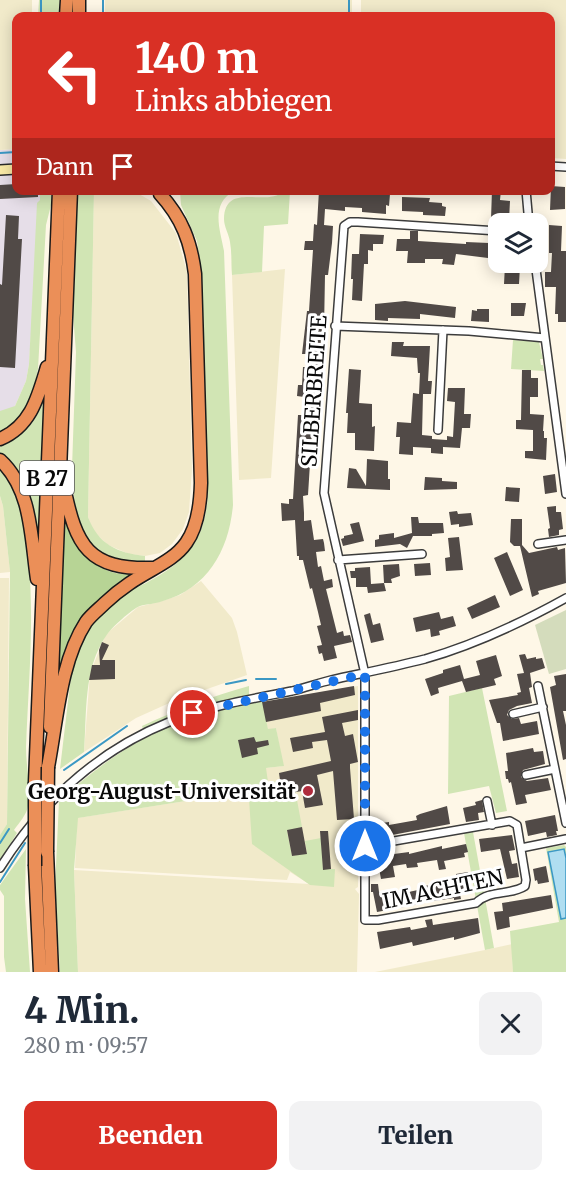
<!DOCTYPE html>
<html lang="de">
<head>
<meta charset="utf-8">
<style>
  :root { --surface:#fff; --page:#f2f2f3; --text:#1f2937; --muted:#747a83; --accent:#d93025 }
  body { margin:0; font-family:Merriweather,serif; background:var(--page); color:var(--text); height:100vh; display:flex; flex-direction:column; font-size:22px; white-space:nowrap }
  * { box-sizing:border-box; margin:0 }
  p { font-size:20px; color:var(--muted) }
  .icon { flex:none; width:33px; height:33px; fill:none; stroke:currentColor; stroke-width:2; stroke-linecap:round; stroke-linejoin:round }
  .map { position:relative; height:972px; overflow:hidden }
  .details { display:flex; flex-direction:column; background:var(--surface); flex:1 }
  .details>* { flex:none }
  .banner { position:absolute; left:12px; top:12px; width:543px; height:183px; border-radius:12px; box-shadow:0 3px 15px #0003; background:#d93025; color:#fff; overflow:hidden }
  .tools { position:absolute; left:488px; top:213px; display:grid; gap:12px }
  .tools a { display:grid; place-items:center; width:60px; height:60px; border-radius:12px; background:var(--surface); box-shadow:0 3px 15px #0003; font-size:30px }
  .pin { position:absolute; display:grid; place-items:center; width:51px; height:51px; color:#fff; margin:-26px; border:3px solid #fff; border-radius:50%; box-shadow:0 2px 6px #0007 }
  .me { position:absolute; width:66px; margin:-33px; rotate:0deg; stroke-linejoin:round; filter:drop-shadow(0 0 4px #0008) }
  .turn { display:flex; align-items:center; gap:21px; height:126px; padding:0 24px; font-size:27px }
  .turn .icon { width:78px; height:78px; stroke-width:2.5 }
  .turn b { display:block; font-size:42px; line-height:51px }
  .then { display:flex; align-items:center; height:57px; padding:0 24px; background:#0003; gap:12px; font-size:22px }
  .round { display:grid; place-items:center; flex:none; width:63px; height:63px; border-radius:12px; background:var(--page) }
  .summary { display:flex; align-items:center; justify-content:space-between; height:102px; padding:0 24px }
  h1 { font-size:36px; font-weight:800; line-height:45px }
  .button { display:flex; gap:12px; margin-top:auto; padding:12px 24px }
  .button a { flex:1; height:69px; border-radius:12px; background:var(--accent); color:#fff; font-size:24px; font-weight:800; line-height:69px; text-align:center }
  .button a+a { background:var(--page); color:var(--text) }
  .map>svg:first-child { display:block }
  .industrial { fill:#e6dee8 }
  .farmland { fill:#f1eaca }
  .green { fill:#d1e5b4 }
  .forest { fill:#b7d495 }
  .cemetery { fill:#d4dcbc }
  .water { fill:#b0def1; stroke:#3b98c4; stroke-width:1.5 }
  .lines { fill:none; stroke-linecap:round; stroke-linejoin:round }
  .stream { stroke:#3b98c4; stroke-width:2 }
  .building { fill:#514a47 }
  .street-casing { stroke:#3c3c3c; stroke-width:10 }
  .secondary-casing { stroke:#2b2b2b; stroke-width:12 }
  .highway-casing { stroke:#1a1a1a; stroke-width:15 }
  .street { stroke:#fff; stroke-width:7 }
  .secondary { stroke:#faeaa6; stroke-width:9 }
  .highway { stroke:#eb8f58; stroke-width:12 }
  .highway-bridge-casing { stroke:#1a1a1a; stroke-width:15; stroke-linecap:butt }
  .highway-bridge { stroke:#eb8f58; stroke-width:12 }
  .route { stroke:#1a73e8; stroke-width:10; stroke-dasharray:0 18 }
  .poi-dot { fill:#af2c3d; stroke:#fff; stroke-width:2 }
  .labels { text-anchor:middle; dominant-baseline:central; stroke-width:6; stroke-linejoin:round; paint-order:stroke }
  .shield { fill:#fff; stroke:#535353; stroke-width:1.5 }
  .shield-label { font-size:20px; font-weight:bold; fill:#090909 }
  .street-label { font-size:21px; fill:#090909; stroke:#fff }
  .poi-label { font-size:21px; font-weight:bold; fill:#090909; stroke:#fff; text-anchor:end }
</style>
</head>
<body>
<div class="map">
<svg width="566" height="972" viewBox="0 0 566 972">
  <rect width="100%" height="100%" fill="#fef7e7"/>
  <path class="industrial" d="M16,149v41l24,1v9l-11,164 -3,17 -11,25 -15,13v-269z"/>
  <path class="farmland" d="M0,0h32v16h-16v133l-16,1z
    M105,0h247v16h-247z
    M361,0h205v159l-15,-1 -1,-142h-189z
    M94,191h40l17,10 25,32 11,39 5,197 -3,43 -6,17 -11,15 -12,9 -15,3 -16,-2 -21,-9 -15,-14 -5,-14z
    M285,269l-14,209 -32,2 -7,-205z
    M0,496l3,10 7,66 -10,1z
    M0,578h9l-2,246 -7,11z
    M201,581l31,37 5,14 10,43 -71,25 -40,18 -52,34 6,-79 16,-39 32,-27 24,-6 18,-6z
    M358,686v201l-3,2 4,5 -2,78h-279l-4,-102 235,14 -19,-12 -3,8 -212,-12 2,-50 166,-26 1,7 22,-31 17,-2 -7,-38 -8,2 -6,-28z
    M512,944l1,28h-138l110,-22z"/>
  <path class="green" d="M39,0h22l-1,16h-22z
    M40,191h12l-1,14 -5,20 -8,144c-5,25 -12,52 -38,63v-21l15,-5 11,-25 3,-17 8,-161 3,-3z
    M78,191h16l-6,326c10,27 29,36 57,39v6h-25l-20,-9 -7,-6 -13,-19 -5,-19 -3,-41 4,-116 -3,-38z
    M180,191h54c-24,13 -14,38 -10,60l9,254c-4,45 -25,83 -70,96 -8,3 -16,3 -23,5 -8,3 -29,22 -34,30 -23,33 -19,78 -22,116l-24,17 11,-93c6,-31 20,-58 46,-77 9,-7 19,-11 29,-16 41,-22 59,-42 62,-89l-6,-218 -5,-35 -16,-36z
    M284,191h6l-2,33 -24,2 -2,46 -30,3c-1,-11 0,-22 -2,-33 -1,-8 -6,-15 -6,-23 1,-38 42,-11 60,-28z
    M513,340l26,2 4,17h-3l1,6h2l1,6 -33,-2z
    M45,395l-7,172c-5,-45 -1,-82 -38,-114v-7c23,-8 40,-28 45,-51z
    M0,466c11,16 17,26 21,45 17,77 8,158 5,236 0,20 5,40 2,59 -1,8 -9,17 -14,24l3,3 -17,28v-26l7,-11 3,-252 -7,-66 -3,-10z
    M249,686v10l-62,15 -44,18 -1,-3c35,-16 70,-30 107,-40z
    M482,688l25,123 -11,2 -7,-27 -41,8 1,-98z
    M262,700l6,29 8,-1 8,38 -18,2 2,14 12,-1 2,6 12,-3 8,43 -15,4 5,25 15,-3 -2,-12 16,-3 2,31h12l-1,18 -24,-2 -58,-41 -3,-45 -5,1 -1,-8 -165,26 -4,52 4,102h-18l-5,-85 4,-86c34,-31 71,-59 114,-76 29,-11 59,-17 89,-25z
    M473,832l21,116 -9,2 -21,-117z
    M564,845l2,2v125h-53l-3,-41 49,-9 -13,-74z
    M26,849l-1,50 5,73h-24l-2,-15v-61l-4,-6v-5z"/>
  <path class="forest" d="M64,515c10,34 36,66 75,58 -52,29 -60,43 -80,98v-46z"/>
  <path class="cemetery" d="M566,610v59l-17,5 -14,-49z"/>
  <path class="water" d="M564,849l2,9v60l-5,1 -13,-67z"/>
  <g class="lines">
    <path class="stream" d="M349,0v16
      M41,16v-16
      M103,16v-16
      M0,153l16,-1
      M256,679h20
      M226,684l20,-4
      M64,770l63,-44
      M0,843l9,-14
      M0,882l25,-39"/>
  </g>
  <path class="building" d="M16,184v6h22v7l-38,2v-14z
    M551,186l14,1v22l-15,1z
    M319,190h39l32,4 -1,12 -3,-1v9l-24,-2v-4l-17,-1v4l-20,-2 -1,16 9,1 -1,17 -4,32h-3l-1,54 -2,-1 -3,32h3v17l-1,6 -6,-1 1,34h-3l-5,79 -5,1 1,17v8l7,-1 3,20 9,-1 1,4 1,8 -9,1 2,15 3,-1 3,15 8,-2 1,8 -7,2 11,44 6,-2 1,5 6,-1 2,7 -18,4 3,12 -13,3 -2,-8 -3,1 -2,-8 5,-1 -5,-19 4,-1 -3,-13 -6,-24 -2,1 -7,-29h-4v-4h-2l-2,-36 -13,1 -1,-18 8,1v-5h4l5,-84h4l2,-18 -7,-1 1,-11h4l1,-18h3l1,-13h-5l5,-43h2l4,-61h-9l1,-9h8l1,-17 3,1z
    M492,190h9l-1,10 10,1 -1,19 -18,-1z
    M402,197l28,1 -1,4 13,1v3l4,1 -1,9 -22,-1v-3l-21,-1z
    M6,215l13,1 -1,23h4l-7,129 -15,-1v-83l2,1z
    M549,225l13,1 -1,25h5v71h-8v-8h-3l1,-27h-11v-15h6l1,-19h-3z
    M410,231h8v10l48,3v-2l23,1 -1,15 -32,-4 -2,11 -12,-1 1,-5h-18v4h-18l1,-12h-12l1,-12h13z
    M360,234l24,1 -1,9h-10v7l-5,-1v14h-4l-2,37 -10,-1 1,-21h-2l1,-25h7z
    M505,265l15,1 -1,18h-15z
    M405,301l51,6 -1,11 -35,-4v5l-32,-1v3l-13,-1v-16z
    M511,303h15l-2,13h-13z
    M477,309h12v13l-18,-1 1,-11 5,1z
    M392,342h12l-1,4h27l-2,35h4l-1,13h-8l-1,41 10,1v3l15,1v-4l6,1 2,-35 -8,-1 1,-13h17l-1,26h7l-1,14h-8l-2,20 -17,-1v7l-12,-1v-5l-18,-1v8l-14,-1 1,-17h-4l1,-15 14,1 2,-30 6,1 1,-21h-2l-1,-15 -26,-2z
    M349,369l12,1 -2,33 13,1v23l3,-1 -1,25 -19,-1v-17h-8l1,-20h-2z
    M522,370h9v8h7v19h-8v17l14,1 -1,16h1v7h3l-1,22 -21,-2v-7h8v-21l-17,-1v-9h5z
    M367,459l21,2v18h2v11l-43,-2 2,-20 7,1 10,17z
    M555,474l2,18 -12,2 -2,-18z
    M425,477l17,1v3l15,1v7l-33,1z
    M506,487l14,1 -1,14 -14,-1z
    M556,506v6h5l2,17 -4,1v5l-10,2 -1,-8 2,-1 -3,-21z
    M457,511l1,3 13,-1 2,12 -14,2v-3l-8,1 -2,-13z
    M411,517h7l1,6h24l1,10 -12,1v2h-19l-6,12 -7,-4 -25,3v-7l4,-1v-4l15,-2v5l18,-5z
    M511,519h11v26l7,8 28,-6 1,3 7,-2 1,35 -28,8 1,3 -7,3 -12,-51h-6l-4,-4z
    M359,522l5,19 -21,5 -2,-7 3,-1v-2l9,-2 -3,-10z
    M459,537l4,33 -17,1 -1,-13 5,-1 -2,-19z
    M507,552l16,38 -13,6 -16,-38z
    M430,563l1,12 -16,1 -1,-12z
    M399,564l1,12 -9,3 1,4h-8l-1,-18z
    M370,567l1,17 13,-1 2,8 -18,2 -1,-6h-11v-9h-5l-1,-7h5v-3z
    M495,595l5,12 -28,12 -5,-11z
    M439,612l2,7 12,-3 3,10 -17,5 1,4 -9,2 -1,-8 -14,3 -3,-14z
    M370,613l3,12 7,-2 4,17 -13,3 -7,-28z
    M102,642l7,3 -7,15h13v19l-26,1 3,-15h8l-1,-15z
    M525,654l2,5 9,-2v2l6,-1 3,10 -15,5 2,14 -3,1 3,15 -15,3 -8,4 -2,5 5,4 7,-1 2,6 16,-3 2,13 -36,7 -3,-18h-3l-8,-23 29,-5 -1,-2 4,-1 -4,-18 7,-1 -5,-18z
    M496,655l6,21 -8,3 2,6 -30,7 -4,-11 -24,7 1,5 -8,3 -6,-17 18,-6v-3l17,-5 4,14 16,-4 -4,-14z
    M566,674v37h-3l3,14v34l-3,1 -13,-73 6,-2 -2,-9z
    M354,686l1,9 -35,8 1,8 -55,11 -4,-20z
    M358,710v10l-16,3 3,13 8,-2 5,28 -8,2v4l4,51 -17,1 -4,-49 -16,4 6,30 -18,3 -3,-17 -17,3 -1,-8 -3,1 -2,-14 52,-12 -4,-21 -15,2 1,6 -20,4 -3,-14 35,-6 -3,-15z
    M254,737l2,5 12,-2 1,5 -12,3 1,6 -16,4 -4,-18z
    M533,748l1,4 9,-1 2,13 -22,6 -2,7 6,4 21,-3 3,12 -26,5 2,8 -11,2 -5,-23 -2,1 -1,-4h-2l-1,-8h3l-2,-18z
    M482,800l2,12 -6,1 1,7 -13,2 -3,-14 13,-3 -1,-3z
    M447,806l3,18 -79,15v-11l4,-1v-3l14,-2v3l28,-5 -1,-4 4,-2z
    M555,815l3,16h-2l1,4 -10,2 -1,-5 -18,4 -3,-15z
    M302,827l5,27 -15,2 -5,-26z
    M320,831h8l3,38 -8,1z
    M512,835l3,15 -6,1 3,13 5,-1 2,14 -12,2 -7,-30 -19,3 -2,-13z
    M466,844l2,8 -4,1 1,4 -21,4 2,8 -7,1 -2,-10 -20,3 1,4 -11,1 -1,-4 -13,2 2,11 -14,2 -3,-16 9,-1 -1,-9 7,-2 1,3 15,-2v2l33,-8v3z
    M546,866l3,16 -11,2 -1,-4 -2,1 -2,-12z
    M468,872l3,16 -12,2 -3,-16z
    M443,879l3,14 13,-3 2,9 -7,1v-2l-20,3 -1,-5 -14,2 1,6 -43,8 -4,-20h-2v-8h7l1,8 14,-2 1,5 24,-5 -1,-3 14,-2v-3z
    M551,895l2,13 -44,9 1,10 -13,3 -3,-18 9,-1 -1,-8z
    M478,918l2,15 -26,7v-3l-41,9 -1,-4 -32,7 -3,-17 33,-5 1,3 16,-3 -2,-7 7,-1 1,6z"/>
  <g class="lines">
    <g class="street-casing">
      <path id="street" d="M550,166l16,1
        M526,190l3,34
        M535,262l31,232
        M335,326l134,5 76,7
        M438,430l5,-100
        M538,544l28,-4
        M338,560l84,-6
        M538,686l28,137
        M513,714l30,-7
        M526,775l29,-6
        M487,801l5,24
        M365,846l145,-25 7,4 9,55 -1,6c-15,10 -35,3 -49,17l-98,17h-13v-246l-41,-181 20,-267 6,-4h8l140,9
        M521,848l45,-9
        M0,868c41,-65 97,-117 169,-146 39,-16 82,-23 123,-31 13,-3 26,-8 39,-11 32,-7 63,-13 94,-21 49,-14 96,-36 141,-61"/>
    </g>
    <g class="secondary-casing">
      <path id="secondary" d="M0,170l16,-1"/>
    </g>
    <g class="highway-casing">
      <path id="highway" d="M66,16l1,-16
        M79,16v-16
        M0,439c31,-13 38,-42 47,-72
        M0,460c32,29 31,79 37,119
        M64,487c12,59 24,83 89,81
        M50,727l21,-537
        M48,767c9,-46 12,-105 38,-145 5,-7 13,-13 19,-19 51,-49 94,-32 96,-120l-6,-209c-4,-32 -13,-56 -35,-80
        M35,782l24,-592
        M47,852l5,120
        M35,866l5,106"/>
    </g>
    <use href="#street" class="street"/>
    <use href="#secondary" class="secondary"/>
    <use href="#highway" class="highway"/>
    <g class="highway-bridge-casing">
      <path id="highway-bridge" d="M35,782v84
        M47,852l1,-85"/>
    </g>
    <use href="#highway-bridge" class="highway-bridge"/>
  </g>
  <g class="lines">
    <path class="route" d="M193,713l172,-39v172"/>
  </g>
  <circle class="poi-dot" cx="308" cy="791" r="6"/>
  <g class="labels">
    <rect class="shield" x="20" y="461" width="54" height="34" rx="4.5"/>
    <g class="shield-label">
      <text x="47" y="478">B 27</text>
    </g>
    <g class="street-label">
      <text transform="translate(314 391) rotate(-86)">SILBERBREITE</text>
      <text transform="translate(443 889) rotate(-12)">IM ACHTEN</text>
    </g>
    <g class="poi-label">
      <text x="296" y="791">Georg-August-Universität</text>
    </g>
  </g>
</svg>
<div class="tools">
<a><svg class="icon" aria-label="layers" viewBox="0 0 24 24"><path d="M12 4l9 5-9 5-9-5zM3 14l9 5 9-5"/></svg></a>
</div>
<div class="pin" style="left:193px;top:713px;background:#d93025"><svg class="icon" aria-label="arrive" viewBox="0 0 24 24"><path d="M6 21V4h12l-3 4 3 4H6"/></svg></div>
<svg class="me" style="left:365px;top:846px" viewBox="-20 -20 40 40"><circle r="17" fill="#1a73e8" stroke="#fff" stroke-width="3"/><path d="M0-11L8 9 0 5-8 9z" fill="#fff"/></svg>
<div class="banner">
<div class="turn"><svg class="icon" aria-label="left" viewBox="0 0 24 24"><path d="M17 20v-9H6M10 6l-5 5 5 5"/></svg><div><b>140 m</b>Links abbiegen</div></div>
<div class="then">Dann<svg class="icon" aria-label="arrive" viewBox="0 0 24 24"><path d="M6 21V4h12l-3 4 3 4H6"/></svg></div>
</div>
</div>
<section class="details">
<div class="summary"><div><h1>4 Min.</h1><p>280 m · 09:57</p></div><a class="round"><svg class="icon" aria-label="close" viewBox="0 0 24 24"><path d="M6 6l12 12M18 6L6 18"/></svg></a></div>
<div class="button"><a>Beenden</a><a>Teilen</a></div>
</section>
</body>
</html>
